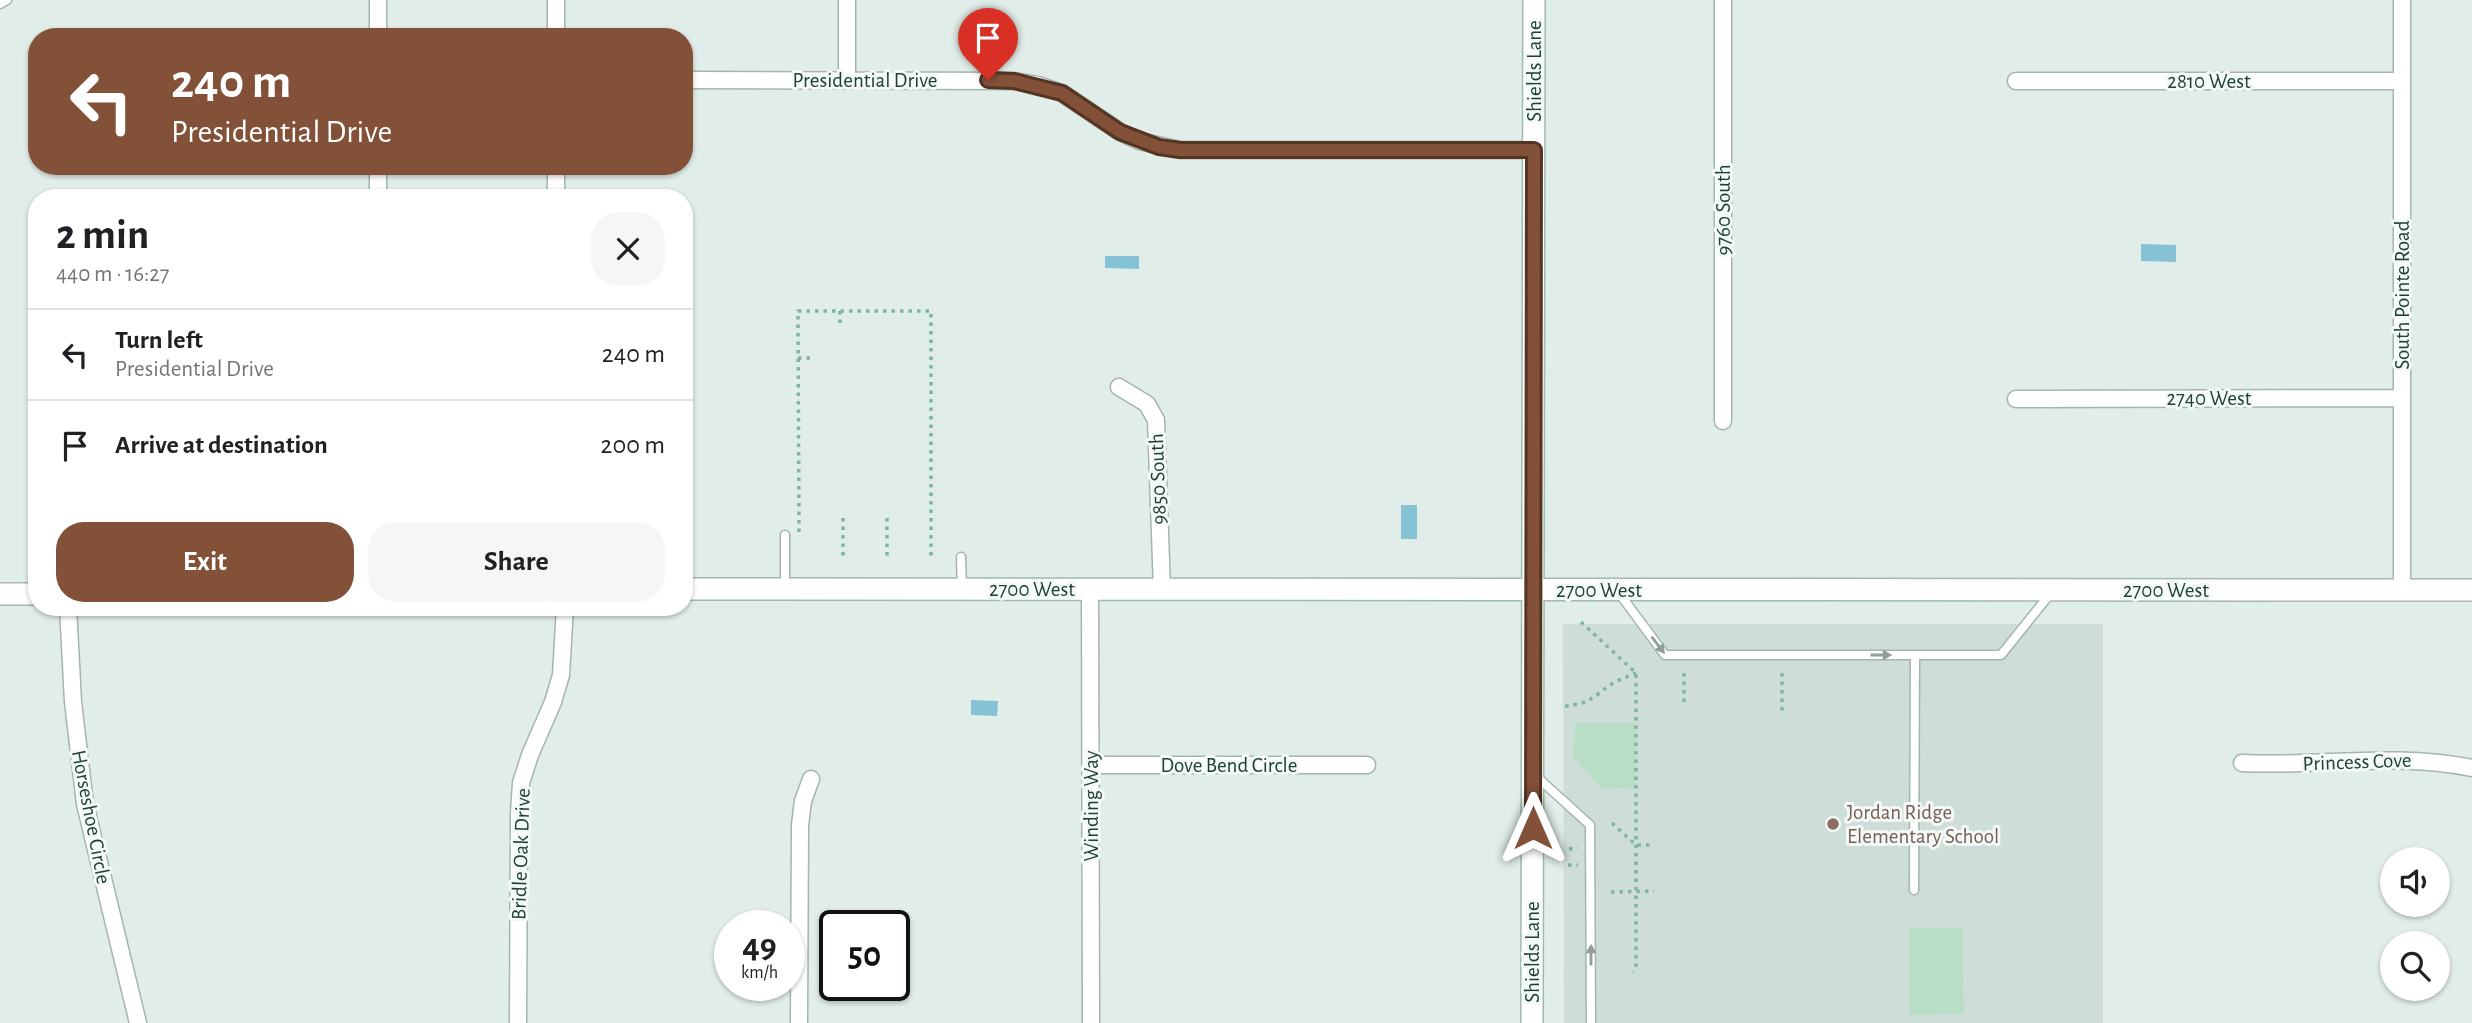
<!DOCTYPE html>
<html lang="en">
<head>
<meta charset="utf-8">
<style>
  :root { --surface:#fff; --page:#f6f6f6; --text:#202124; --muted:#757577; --line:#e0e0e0; --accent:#835038 }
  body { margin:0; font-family:"Alegreya Sans",sans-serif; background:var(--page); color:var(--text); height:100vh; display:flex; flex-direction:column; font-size:26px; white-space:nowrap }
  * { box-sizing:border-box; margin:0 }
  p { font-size:23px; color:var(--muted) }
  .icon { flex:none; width:38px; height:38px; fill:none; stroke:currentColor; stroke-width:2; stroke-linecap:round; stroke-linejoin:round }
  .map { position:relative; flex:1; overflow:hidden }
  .panel { position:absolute; left:28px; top:189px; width:665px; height:427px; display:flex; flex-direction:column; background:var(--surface); border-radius:28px; box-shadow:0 2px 5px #0004 }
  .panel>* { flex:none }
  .banner { position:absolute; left:28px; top:28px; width:665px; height:147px; border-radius:28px; box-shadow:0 2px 5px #0004; background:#835038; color:#fff; overflow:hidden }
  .buttons { position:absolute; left:2380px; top:847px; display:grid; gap:14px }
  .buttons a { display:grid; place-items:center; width:70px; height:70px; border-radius:50%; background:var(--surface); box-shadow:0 2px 5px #0004; font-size:35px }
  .speed { position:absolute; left:714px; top:910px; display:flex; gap:14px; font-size:35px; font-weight:700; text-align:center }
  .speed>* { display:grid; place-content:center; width:91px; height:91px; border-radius:50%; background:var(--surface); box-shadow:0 2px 5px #0004; line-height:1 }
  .speed small { font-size:18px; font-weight:400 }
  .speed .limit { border:4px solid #111; border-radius:10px; background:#fff; color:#111 }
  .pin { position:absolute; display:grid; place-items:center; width:60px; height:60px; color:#fff; margin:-72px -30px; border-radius:50% 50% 50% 0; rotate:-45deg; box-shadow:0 0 7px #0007 }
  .pin .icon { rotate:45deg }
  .me { position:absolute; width:77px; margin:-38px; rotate:0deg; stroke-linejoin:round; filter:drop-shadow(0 0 5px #0008) }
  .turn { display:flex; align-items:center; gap:24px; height:147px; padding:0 28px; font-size:32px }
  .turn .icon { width:91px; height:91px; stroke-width:2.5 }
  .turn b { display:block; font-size:49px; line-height:60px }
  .round { display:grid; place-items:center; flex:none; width:74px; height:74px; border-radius:28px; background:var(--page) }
  .head { display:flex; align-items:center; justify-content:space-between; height:119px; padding:0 28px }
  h1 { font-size:42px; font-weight:700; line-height:52px }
  .button { display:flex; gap:14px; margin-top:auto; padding:14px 28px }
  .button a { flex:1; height:80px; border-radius:28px; background:var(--accent); color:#fff; font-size:28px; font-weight:700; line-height:80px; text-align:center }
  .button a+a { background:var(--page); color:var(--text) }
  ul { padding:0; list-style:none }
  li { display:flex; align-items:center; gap:21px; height:91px; padding:0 28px; border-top:2px solid var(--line) }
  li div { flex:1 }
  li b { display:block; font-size:26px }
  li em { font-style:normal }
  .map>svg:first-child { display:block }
  .built { fill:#cfddd8 }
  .green { fill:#b8dfc6 }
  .water { fill:#85c2d6 }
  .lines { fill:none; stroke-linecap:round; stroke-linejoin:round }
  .service-casing { stroke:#a3b5b0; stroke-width:11 }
  .minor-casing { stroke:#a3b5b0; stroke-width:19 }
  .secondary-casing { stroke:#9eb9b2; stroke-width:24 }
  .path { stroke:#7fb3a7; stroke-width:3.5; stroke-dasharray:3.5 5; stroke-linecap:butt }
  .service { stroke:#fff; stroke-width:8 }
  .minor { stroke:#fff; stroke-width:16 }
  .secondary { stroke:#fff; stroke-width:21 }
  .oneway { fill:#909f9c }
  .route-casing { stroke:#553424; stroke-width:18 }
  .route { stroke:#835038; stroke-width:12 }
  .education-dot { fill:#8d6e63; stroke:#f2f9f6; stroke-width:2.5 }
  .labels { text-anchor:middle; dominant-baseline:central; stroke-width:6; stroke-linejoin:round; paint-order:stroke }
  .street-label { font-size:21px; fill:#203f39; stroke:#f2f9f6 }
  .education-label { font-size:21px; fill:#785e54; stroke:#f2f9f6; text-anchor:start }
</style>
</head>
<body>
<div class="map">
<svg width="2472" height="1023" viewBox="0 0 2472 1023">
  <rect width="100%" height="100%" fill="#e1ede8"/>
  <path class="built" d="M1563,624h540v399h-539z"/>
  <path class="green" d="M1575,723h61v66l-34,-1 -28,-29z
    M1910,928h52l2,86 -54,1z"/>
  <path class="water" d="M2141,244l35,1v17l-35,-1z
    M1105,256h34v13l-34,-1z
    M1401,505h16v34h-16z
    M971,700l27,1 -1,15 -26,-1z"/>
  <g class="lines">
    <g class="service-casing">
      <path id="service" d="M0,4l7,-4
        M785,535v53
        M961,557l1,32
        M1619,593l46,62h336l49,-61
        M1537,777l53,48 1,198
        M1914,890l1,-235"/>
    </g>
    <g class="minor-casing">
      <path id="minor" d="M556,0v37
        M847,0v80
        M1723,0v421
        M378,37v-37
        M684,80l330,1 24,4 24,8 58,39 19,9 41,9h354
        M2016,81h386
        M556,166v32
        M378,198v-32
        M1119,387l28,17 9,16 6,170
        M2016,399l386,-1
        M1090,590l1,433
        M2402,590v-590
        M68,607l5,95 12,102 53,219
        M2242,763c79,4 150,-11 230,5
        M1091,765h276
        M518,1023l1,-210 2,-30 9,-28 23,-53 8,-27 4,-68
        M799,1023l1,-198 3,-24 8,-22"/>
    </g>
    <g class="secondary-casing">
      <path id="secondary" d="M684,589l1788,1
        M0,594h37
        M1532,1023l2,-1023"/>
    </g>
    <path class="path" d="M840,311v13
      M798,358h14
      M843,518v39
      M887,518v39
      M799,532l-1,-221h133v246
      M1581,622l55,51v293l-3,6
      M1684,673v30
      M1782,673v41
      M1565,706c24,-2 27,-8 45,-21 8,-5 17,-8 26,-12
      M1612,823l24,22h18
      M1569,849l9,-1
      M1568,865h10
      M1611,892l43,-1"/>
    <use href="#service" class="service"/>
    <use href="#minor" class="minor"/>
    <use href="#secondary" class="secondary"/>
  </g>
  <defs><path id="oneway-solid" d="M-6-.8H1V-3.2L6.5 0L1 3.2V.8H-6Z" transform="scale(1.75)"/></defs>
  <g class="oneway">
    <use href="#oneway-solid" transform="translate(1658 645) rotate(52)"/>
    <use href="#oneway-solid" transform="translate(1881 655)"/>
    <use href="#oneway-solid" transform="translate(1591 955) rotate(-90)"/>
  </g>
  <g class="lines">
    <g class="route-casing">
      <path id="route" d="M988,80l26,1 48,12 58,39 39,15 21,3h354l-1,678"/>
    </g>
    <use href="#route" class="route"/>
  </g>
  <circle class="education-dot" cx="1833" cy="824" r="7"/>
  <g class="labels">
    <g class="street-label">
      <text transform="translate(1534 71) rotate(-90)">Shields Lane</text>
      <text x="865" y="80">Presidential Drive</text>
      <text x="2209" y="81">2810 West</text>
      <text transform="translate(1723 210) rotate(-90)">9760 South</text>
      <text transform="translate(2402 295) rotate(-90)">South Pointe Road</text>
      <text x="2209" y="398">2740 West</text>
      <text transform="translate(1158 479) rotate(-92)">9850 South</text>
      <text x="1032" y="589">2700 West</text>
      <text x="1599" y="590">2700 West</text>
      <text x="2166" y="590">2700 West</text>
      <text transform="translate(2357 762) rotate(-2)">Princess Cove</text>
      <text x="1229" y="765">Dove Bend Circle</text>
      <text transform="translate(1091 806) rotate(-90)">Winding Way</text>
      <text transform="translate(91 817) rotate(79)">Horseshoe Circle</text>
      <text transform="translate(521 854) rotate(-88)">Bridle Oak Drive</text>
      <text transform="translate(1532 952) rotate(-90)">Shields Lane</text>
    </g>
    <g class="education-label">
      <text x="1847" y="812">Jordan Ridge<tspan x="1847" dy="24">Elementary School</tspan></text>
    </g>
  </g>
</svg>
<div class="buttons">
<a><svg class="icon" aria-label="sound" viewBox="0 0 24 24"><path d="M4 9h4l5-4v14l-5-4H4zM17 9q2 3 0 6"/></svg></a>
<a><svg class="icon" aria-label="search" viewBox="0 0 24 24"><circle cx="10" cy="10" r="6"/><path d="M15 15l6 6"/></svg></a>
</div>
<div class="speed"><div>49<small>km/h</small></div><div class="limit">50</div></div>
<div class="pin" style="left:988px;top:80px;background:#d93025"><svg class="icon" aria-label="arrive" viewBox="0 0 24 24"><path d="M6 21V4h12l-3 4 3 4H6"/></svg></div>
<svg class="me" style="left:1533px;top:828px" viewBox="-20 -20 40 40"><path d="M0-17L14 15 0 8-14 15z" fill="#835038" stroke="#fff" stroke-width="4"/></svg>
<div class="banner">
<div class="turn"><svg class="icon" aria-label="left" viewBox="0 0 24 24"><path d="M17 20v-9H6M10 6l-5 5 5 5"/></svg><div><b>240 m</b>Presidential Drive</div></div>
</div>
<section class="panel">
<div class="head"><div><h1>2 min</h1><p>440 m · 16:27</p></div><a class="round"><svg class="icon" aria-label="close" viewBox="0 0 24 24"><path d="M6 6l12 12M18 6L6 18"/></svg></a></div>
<ul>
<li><svg class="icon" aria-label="left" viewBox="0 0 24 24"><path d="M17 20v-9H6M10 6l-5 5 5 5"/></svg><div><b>Turn left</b><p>Presidential Drive</p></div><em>240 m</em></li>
<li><svg class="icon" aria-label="arrive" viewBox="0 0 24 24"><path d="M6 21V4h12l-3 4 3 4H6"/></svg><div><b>Arrive at destination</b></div><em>200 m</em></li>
</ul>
<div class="button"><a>Exit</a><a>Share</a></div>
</section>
</div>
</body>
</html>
